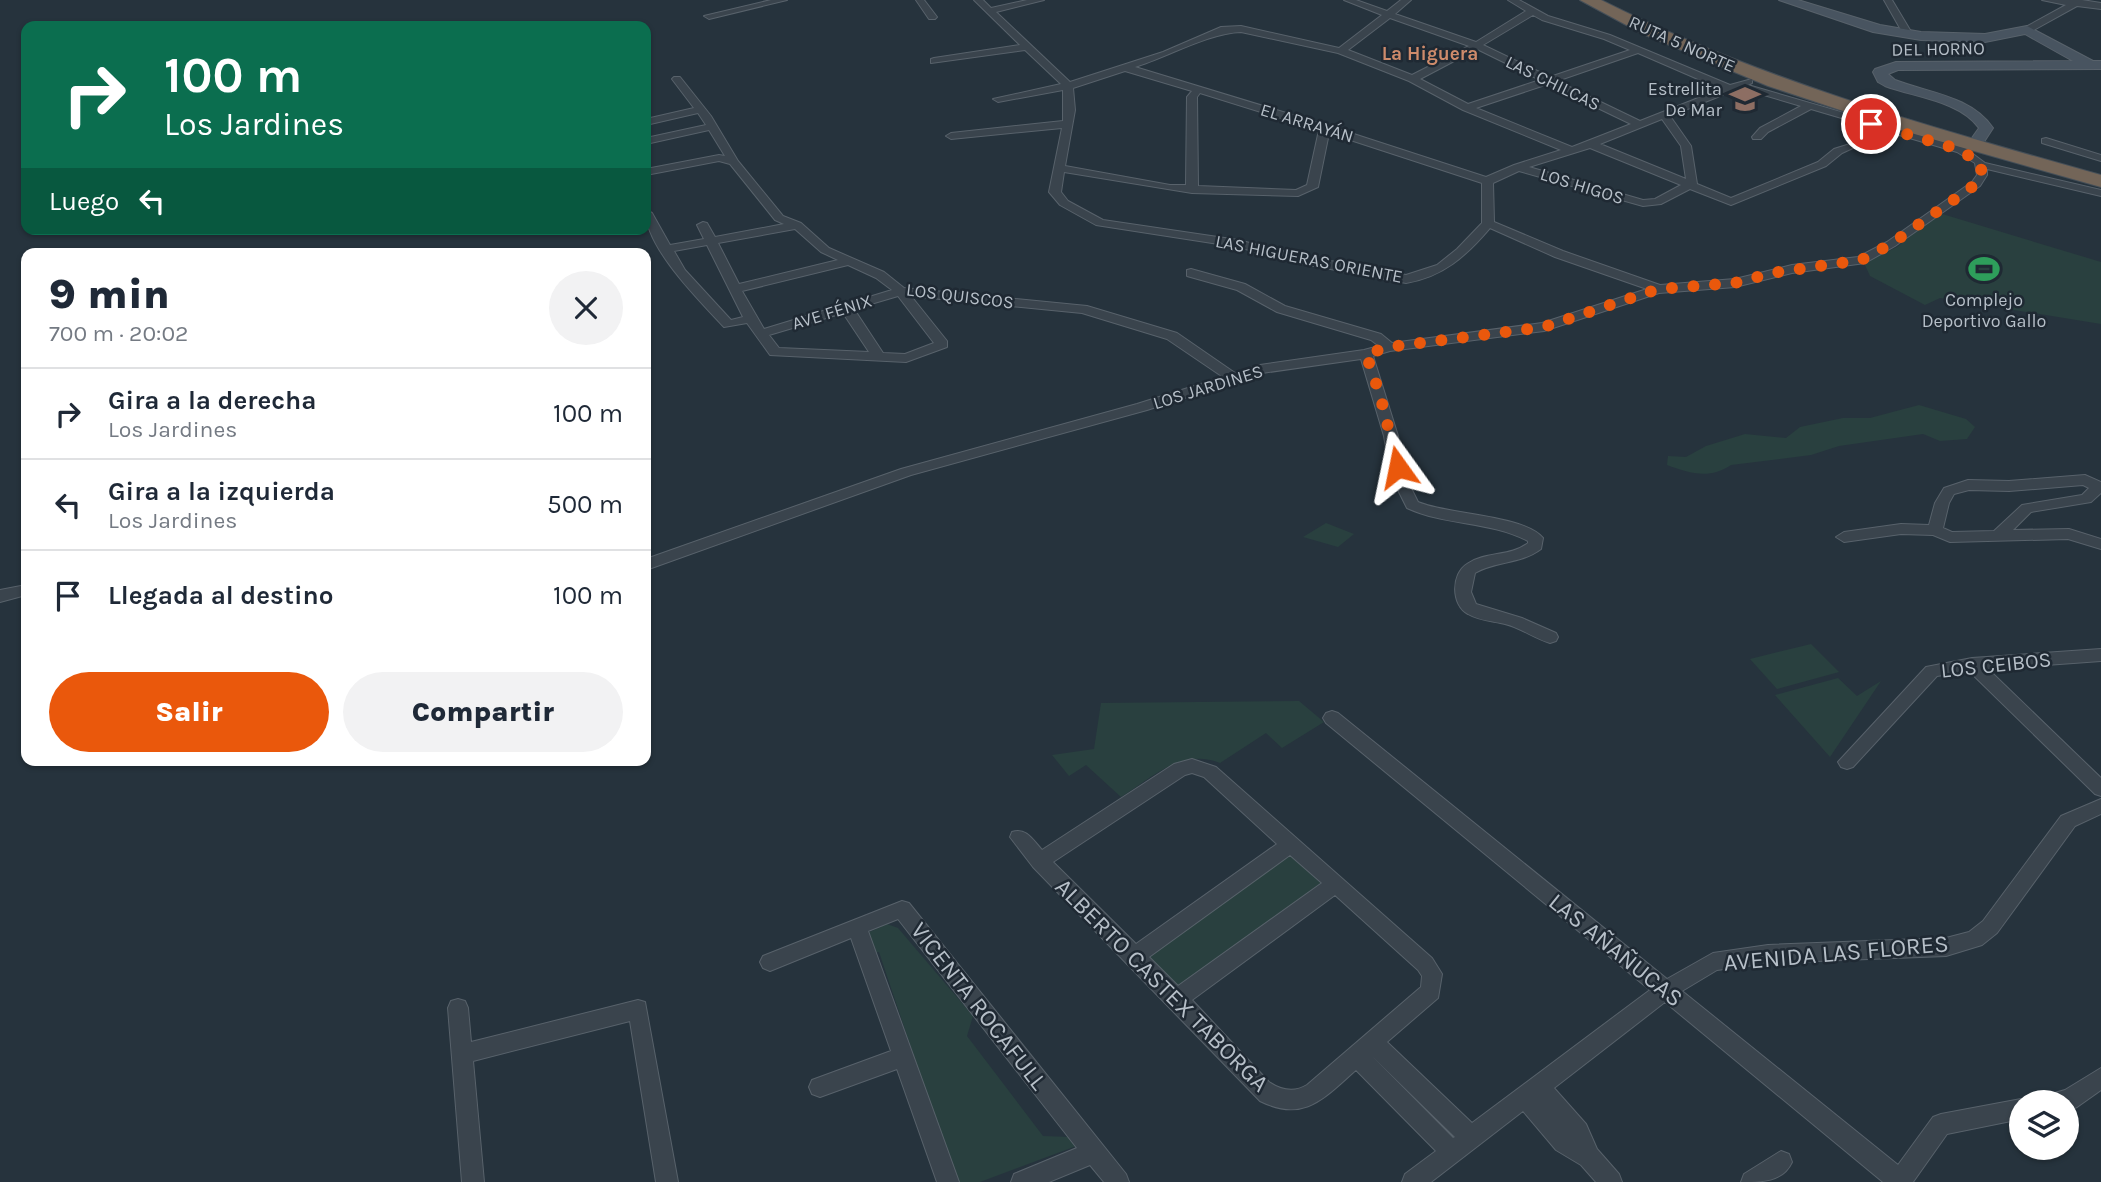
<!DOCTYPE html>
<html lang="es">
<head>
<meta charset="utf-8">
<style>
  :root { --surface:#fff; --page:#f2f2f3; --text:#1f2937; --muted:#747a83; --line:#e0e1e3; --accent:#ea580c }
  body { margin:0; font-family:Karla,sans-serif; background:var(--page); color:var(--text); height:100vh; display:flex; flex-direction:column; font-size:26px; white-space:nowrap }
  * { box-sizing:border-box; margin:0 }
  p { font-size:23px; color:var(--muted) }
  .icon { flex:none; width:38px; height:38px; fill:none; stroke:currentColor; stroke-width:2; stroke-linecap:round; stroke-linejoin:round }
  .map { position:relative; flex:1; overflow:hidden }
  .drawer { position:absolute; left:21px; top:248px; width:630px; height:518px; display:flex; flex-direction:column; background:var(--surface); border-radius:14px; box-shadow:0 2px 5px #0004 }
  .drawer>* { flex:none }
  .hud { position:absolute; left:21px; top:21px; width:630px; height:214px; border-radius:14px; box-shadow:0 2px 5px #0004; background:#0b6e4f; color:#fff; overflow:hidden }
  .buttons { position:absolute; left:2009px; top:1090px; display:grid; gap:14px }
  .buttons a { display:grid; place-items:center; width:70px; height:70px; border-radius:50%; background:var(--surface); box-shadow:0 2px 5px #0004; font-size:35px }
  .pin { position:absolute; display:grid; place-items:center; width:60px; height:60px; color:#fff; margin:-30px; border:4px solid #fff; border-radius:50%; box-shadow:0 2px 7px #0007 }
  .me { position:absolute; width:77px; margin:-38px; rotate:348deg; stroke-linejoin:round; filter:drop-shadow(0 0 5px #0008) }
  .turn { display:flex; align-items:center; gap:24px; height:147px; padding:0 28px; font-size:32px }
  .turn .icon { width:91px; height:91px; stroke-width:2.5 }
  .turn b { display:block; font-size:49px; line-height:60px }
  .then { display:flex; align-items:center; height:66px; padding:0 28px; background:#0003; gap:14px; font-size:26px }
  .round { display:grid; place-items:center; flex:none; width:74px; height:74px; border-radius:37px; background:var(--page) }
  .head { display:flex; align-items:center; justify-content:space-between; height:119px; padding:0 28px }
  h1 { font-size:42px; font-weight:800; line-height:52px }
  .button { display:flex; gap:14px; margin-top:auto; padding:14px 28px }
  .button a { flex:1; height:80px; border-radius:42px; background:var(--accent); color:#fff; font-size:28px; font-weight:800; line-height:80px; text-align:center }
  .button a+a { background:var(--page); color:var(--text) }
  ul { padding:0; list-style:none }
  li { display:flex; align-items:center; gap:21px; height:91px; padding:0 28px; border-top:2px solid var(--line) }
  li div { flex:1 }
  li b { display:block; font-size:26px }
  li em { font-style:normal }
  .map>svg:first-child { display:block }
  .green { fill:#29403f }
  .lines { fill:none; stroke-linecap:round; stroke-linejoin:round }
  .street-casing { stroke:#58626b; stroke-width:2 }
  .secondary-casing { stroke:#58626b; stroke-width:2 }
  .highway-casing { stroke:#454f58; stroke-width:2 }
  .street { fill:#3a444d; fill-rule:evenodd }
  .secondary { fill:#485460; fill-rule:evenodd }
  .highway { fill:#736558; fill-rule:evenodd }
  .route { stroke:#ea580c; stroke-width:12; stroke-dasharray:0 21.6 }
  .labels { text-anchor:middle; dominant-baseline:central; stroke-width:5; stroke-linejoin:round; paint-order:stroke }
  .far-street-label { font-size:18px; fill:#b6bfc8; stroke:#1f2933 }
  .far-poi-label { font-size:18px; fill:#b6bfc8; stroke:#1f2933; text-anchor:end }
  .far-neighbourhood-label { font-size:19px; font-weight:bold; fill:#ce8b6b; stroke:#1f2933 }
  .street-label { font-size:21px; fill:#b6bfc8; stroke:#1f2933 }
  .near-street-label { font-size:24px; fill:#b6bfc8; stroke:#1f2933 }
</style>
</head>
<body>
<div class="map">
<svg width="2101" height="1182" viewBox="0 0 2101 1182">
  <rect width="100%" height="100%" fill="#26333d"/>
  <path class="green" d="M1939,213l162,49v62l-161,-26 -15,7 -55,-29 -6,-13 33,-16z
    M1919,405l47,14 9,8 -8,12 -27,2 -17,-7 -84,12 -28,9 -80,10c-22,15 -42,8 -64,0l1,-9 18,1 20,-11 39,-12 41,4 14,-11 43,-9h27z
    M1326,523l28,11 -16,13 -35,-10z
    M1811,644l28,28 -62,17 -27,-30z
    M1838,678l19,18 24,-15 -51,76 -55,-62z
    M1299,701l25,21 -42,26 -16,-15 -46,30c-39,-15 -67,14 -99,34l-35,-32 -17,11 -17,-21 42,-6 7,-46z
    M1289,854l32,29 -141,106 -31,-33z
    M887,924l11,4 75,88 -6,20 76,100 27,1 9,8 -99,37h-24l-77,-230 -6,1 -8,-19z"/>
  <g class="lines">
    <g class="street-casing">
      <path id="street" d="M771,0h16l-78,19 -5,-3z
        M916,0h8l13,17 -2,2h-6z
        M974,0h9l8,8 36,-8h17l-48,12 74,70 93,-30 58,-25 20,-1 98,22 43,-33 -38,-15h12l31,11 14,-11h10l-16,14 81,28 50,-31 -18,-11h11l29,16 62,19 120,50 22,-6v4l-4,2 217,63 20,15 116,27v6l-114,-27v6l-7,11 -85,60 -30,17 -73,10 -57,14 -76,6 -115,38 -154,20 -17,5 25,80 7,40 13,26c31,13 106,13 125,36l-2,11c-20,15 -45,12 -66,24l-4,19 5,12 46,14 34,15 2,4 -2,4 -6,2c-16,-5 -29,-15 -45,-19 -12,-3 -25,-3 -37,-10 -17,-9 -17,-40 -1,-50 19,-13 43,-7 61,-21v-2c-38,-20 -82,-15 -121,-33l-16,-32 -7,-40 -23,-77 -99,14 -115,37 -236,65 -265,95v-11l255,-90 236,-65 86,-27 -56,-38 -85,-26 -171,-17 36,45v6l-41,15 -136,-7 -23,-32 -23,4c-25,-27 -80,-81 -78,-117l6,3 18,32 34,-6 -7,-14 6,-3 4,1 8,14 69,-13 -9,-4 -45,-56 -11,-3 -73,14v-6l73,-14 6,1 -16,-26 -63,14v-6l60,-13 -8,-12 -52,12v-6l48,-11 -22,-29 2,-2h6l31,39 27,45 45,55 18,7 28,25 55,24 20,16 183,18 90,27 58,40 25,-8 104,-15 15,-4 -8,-6 -94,-28 -40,-22 -50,-14v-6l4,-1 54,15 40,22 96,28 11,9 150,-20 105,-34 -92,-32 -65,-29c-24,28 -47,49 -84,55l-108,-20 -60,-16 -142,-22 -36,-20 -11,-13 13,-64 -111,11 -5,-3 5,-3 112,-12v-31l-65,12 -5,-3 68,-15 -36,-34 -94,13v-4l3,-1 86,-13zM1533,15l9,5 62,19 26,11 -80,27 -67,-32zM1390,18l79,28 -57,29 -64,-25zM1241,32l97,21 71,28 54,29 98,40 -47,15 -28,12 -157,-51 -194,-59c32,-10 74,-34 106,-35zM1477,49l63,31 -72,24 -48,-25zM1638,53l83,36 -81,32 -83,-40zM1125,71l67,20 -5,6 -1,88h-16l-105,-19 10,-56 -2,-22zM1548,84l83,40 -59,23 -96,-39zM1740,88l61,18 -41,22 -8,9 1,2h8l7,-7 43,-23 146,43 18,11 2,12 -5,7 -85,60 -29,15 -66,8 -57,14 -75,6 -97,-34 -69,-29 -1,-39 26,-12 124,35 18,-2 29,-15 41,16 95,-39 16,-13 13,-6 -5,-3 -16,5 -16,13 -87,36 -34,-14 -6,-38 -21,-30zM1200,93l119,37 -12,55 -11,5 -98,-4 -1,-89zM1662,119l19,27 5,33 -86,-35zM1329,133l153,50v40l-25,26 -20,16 -31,10 -108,-20 -60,-15 -135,-20 -35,-19 -7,-9 3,-20 128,21 106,3 20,-9zM1590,148l91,37 -26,14 -12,1 -114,-33zM795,229l26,23 17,8 -99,24 -21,-41zM707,245l36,72 -12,3 -46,-50 -11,-19zM848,265l28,13 16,12 -128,39 -22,-38zM898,296l36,47 -29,11 -22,-1 -29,-44zM843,313l26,39 -90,-4 -10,-13z
        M1884,0h8l21,35 -2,2h-6z
        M2042,0h40l19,3v6l-24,-3 -47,26h-6v-4l42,-23z
        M2046,138l55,17v6l-59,-18v-4z
        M2085,475l16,7v11l-10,9 -60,10 -18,18 56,-1 32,10v10l-33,-10 -118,3 -17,-7 -32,-1 -57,8 -8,-5 8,-5 57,-8 28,1 6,-22 9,-15 24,-8 41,1zM2083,485l6,3 -7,7 -60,10 -28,26 -42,1 -9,-4 6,-25 5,-9 15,-4 40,1z
        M26,585v10l-26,7v-12z
        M2101,649v12l-113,8 113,109v18l-6,-2 -126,-123 -32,5 -84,91 -6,2 -6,-2 -3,-5 88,-95 46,-9z
        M1332,711l6,2 329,266 46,-26 55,-8 178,-7 23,-6 14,-11 78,-105 40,-17v15l-26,12 -78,107 -15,12 -36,11 -178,7 -51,7 -35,21 216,174 35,-48 8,-3 80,-15 8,3h-8v17l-74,15 -34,48h-30l-218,-180 -111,86 32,36 11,25 22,25 3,8h-26l-15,-17 -25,-15 -33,-39 -92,71h-29l3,-8 31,-23 -80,-81c-32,28 -52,53 -96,31l-227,-234 -23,-30 2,-5c14,-5 21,8 30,18l132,-86 18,-5 24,8 216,191 10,16 -4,24 -51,44 85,81 178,-133 -324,-267 -3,-5 3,-5zM1192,773l12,4 73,67 -141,100 -83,-82 132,-87zM1290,855l32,28 -144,103 -29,-29zM1335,895l83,75 4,6 -1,11 -114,98c-13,8 -26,5 -38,-3l-77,-82zM1372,1056l83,81 -2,1z
        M902,901l7,2 217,271 3,8h-25l-14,-17 -41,17h-38l3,-8 63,-26 -179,-229 -30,12 91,251h-22l-40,-113 -77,28 -8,-3 -3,-7 3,-7 79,-29 -40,-113 -81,33 -7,-3 -3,-6 3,-6z
        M458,999l7,2 3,7 3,34 167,-42 7,2 33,180h-22l-26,-161 -157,40 11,121h-22l-14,-174 3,-7z
        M2101,1068v22l-24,17 -10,4v-9h-22l3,-7 17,-5z
        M1781,1151l8,3 3,8c-9,20 -31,20 -51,20l3,-8z"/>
    </g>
    <g class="secondary-casing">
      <path id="secondary" d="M1779,0h19l82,25 41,7 64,2 42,-8 66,35h8v8l-203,1 -10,4 7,6c34,13 76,16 98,48l-13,20 -5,2 -8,-5 12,-17c-19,-27 -65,-31 -94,-42l-7,-4 -5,-10 2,-3 21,-7 177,-1 -48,-27 -40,8 -64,-2 -48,-8z"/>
    </g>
    <g class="highway-casing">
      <path id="highway" d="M1580,0h21c159,80 329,127 500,175v12l-204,-58 -129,-43 -125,-52z"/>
    </g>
    <use href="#street" class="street"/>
    <use href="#secondary" class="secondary"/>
    <use href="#highway" class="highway"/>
  </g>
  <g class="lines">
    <path class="route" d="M1398,467l-18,-72 -14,-41 23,-7 155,-20 114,-38 77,-6 37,-10 89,-13 30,-16 85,-60 6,-9 -2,-13 -25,-14 -84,-24"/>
  </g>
  <defs>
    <g id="school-bare" transform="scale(2.415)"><path d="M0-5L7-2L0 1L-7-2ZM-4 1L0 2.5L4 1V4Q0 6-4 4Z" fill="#8d6e63" stroke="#1f2933" stroke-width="2.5" paint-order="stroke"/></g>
    <g id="stadium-bare" transform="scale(2.415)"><path d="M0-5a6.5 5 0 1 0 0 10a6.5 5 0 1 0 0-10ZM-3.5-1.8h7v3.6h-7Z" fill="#2e9e5b" stroke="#1f2933" stroke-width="2.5" paint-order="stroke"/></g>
  </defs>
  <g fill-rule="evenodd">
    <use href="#school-bare" x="1745" y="99"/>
    <use href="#stadium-bare" x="1984" y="269"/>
  </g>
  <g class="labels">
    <g class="far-street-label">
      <text transform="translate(1682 44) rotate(24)">RUTA 5 NORTE</text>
      <text transform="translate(1938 49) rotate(-1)">DEL HORNO</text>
      <text transform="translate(1553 83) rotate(26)">LAS CHILCAS</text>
      <text transform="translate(1307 123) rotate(17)">EL ARRAYÁN</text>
      <text transform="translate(1582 186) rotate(17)">LOS HIGOS</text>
      <text transform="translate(1309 259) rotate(11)">LAS HIGUERAS ORIENTE</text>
      <text transform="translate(960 296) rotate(7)">LOS QUISCOS</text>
      <text transform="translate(832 312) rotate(-17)">AVE FÉNIX</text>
      <text transform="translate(1208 387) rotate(-17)">LOS JARDINES</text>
    </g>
    <g class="far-poi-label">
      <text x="1722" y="89">Estrellita<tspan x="1722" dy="21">De Mar</tspan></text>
      <text x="1984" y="300" text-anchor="middle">Complejo<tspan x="1984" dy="21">Deportivo Gallo</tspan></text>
    </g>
    <g class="far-neighbourhood-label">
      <text x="1430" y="54">La Higuera</text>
    </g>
    <g class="street-label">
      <text transform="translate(1996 665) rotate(-6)">LOS CEIBOS</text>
    </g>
    <g class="near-street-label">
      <text transform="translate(1616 950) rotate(39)">LAS AÑAÑUCAS</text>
      <text transform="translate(1836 953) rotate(-5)">AVENIDA LAS FLORES</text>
      <text transform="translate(1162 985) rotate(45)">ALBERTO CASTEX TABORGA</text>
      <text transform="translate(979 1006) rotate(52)">VICENTA ROCAFULL</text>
    </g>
  </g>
</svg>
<div class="buttons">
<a><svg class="icon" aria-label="layers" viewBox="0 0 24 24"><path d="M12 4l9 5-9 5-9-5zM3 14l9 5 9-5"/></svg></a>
</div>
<div class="pin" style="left:1871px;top:124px;background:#d93025"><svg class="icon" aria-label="arrive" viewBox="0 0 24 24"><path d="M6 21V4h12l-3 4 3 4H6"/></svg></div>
<svg class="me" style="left:1398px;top:467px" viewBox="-20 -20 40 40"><path d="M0-17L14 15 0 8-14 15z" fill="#ea580c" stroke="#fff" stroke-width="4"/></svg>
<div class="hud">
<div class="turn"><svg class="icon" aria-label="right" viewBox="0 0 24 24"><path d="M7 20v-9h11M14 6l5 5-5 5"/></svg><div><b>100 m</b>Los Jardines</div></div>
<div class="then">Luego<svg class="icon" aria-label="left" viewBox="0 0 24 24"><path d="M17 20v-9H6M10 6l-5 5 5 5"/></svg></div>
</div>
<section class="drawer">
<div class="head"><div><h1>9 min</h1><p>700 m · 20:02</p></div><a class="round"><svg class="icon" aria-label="close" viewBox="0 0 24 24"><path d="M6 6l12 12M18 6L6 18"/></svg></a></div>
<ul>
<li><svg class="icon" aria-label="right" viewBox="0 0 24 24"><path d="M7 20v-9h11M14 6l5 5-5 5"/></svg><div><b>Gira a la derecha</b><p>Los Jardines</p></div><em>100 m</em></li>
<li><svg class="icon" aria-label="left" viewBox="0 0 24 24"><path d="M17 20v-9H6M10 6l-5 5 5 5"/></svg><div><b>Gira a la izquierda</b><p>Los Jardines</p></div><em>500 m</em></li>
<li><svg class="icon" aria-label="arrive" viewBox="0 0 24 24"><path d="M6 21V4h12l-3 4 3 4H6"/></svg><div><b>Llegada al destino</b></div><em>100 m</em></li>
</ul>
<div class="button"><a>Salir</a><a>Compartir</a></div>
</section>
</div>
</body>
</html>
